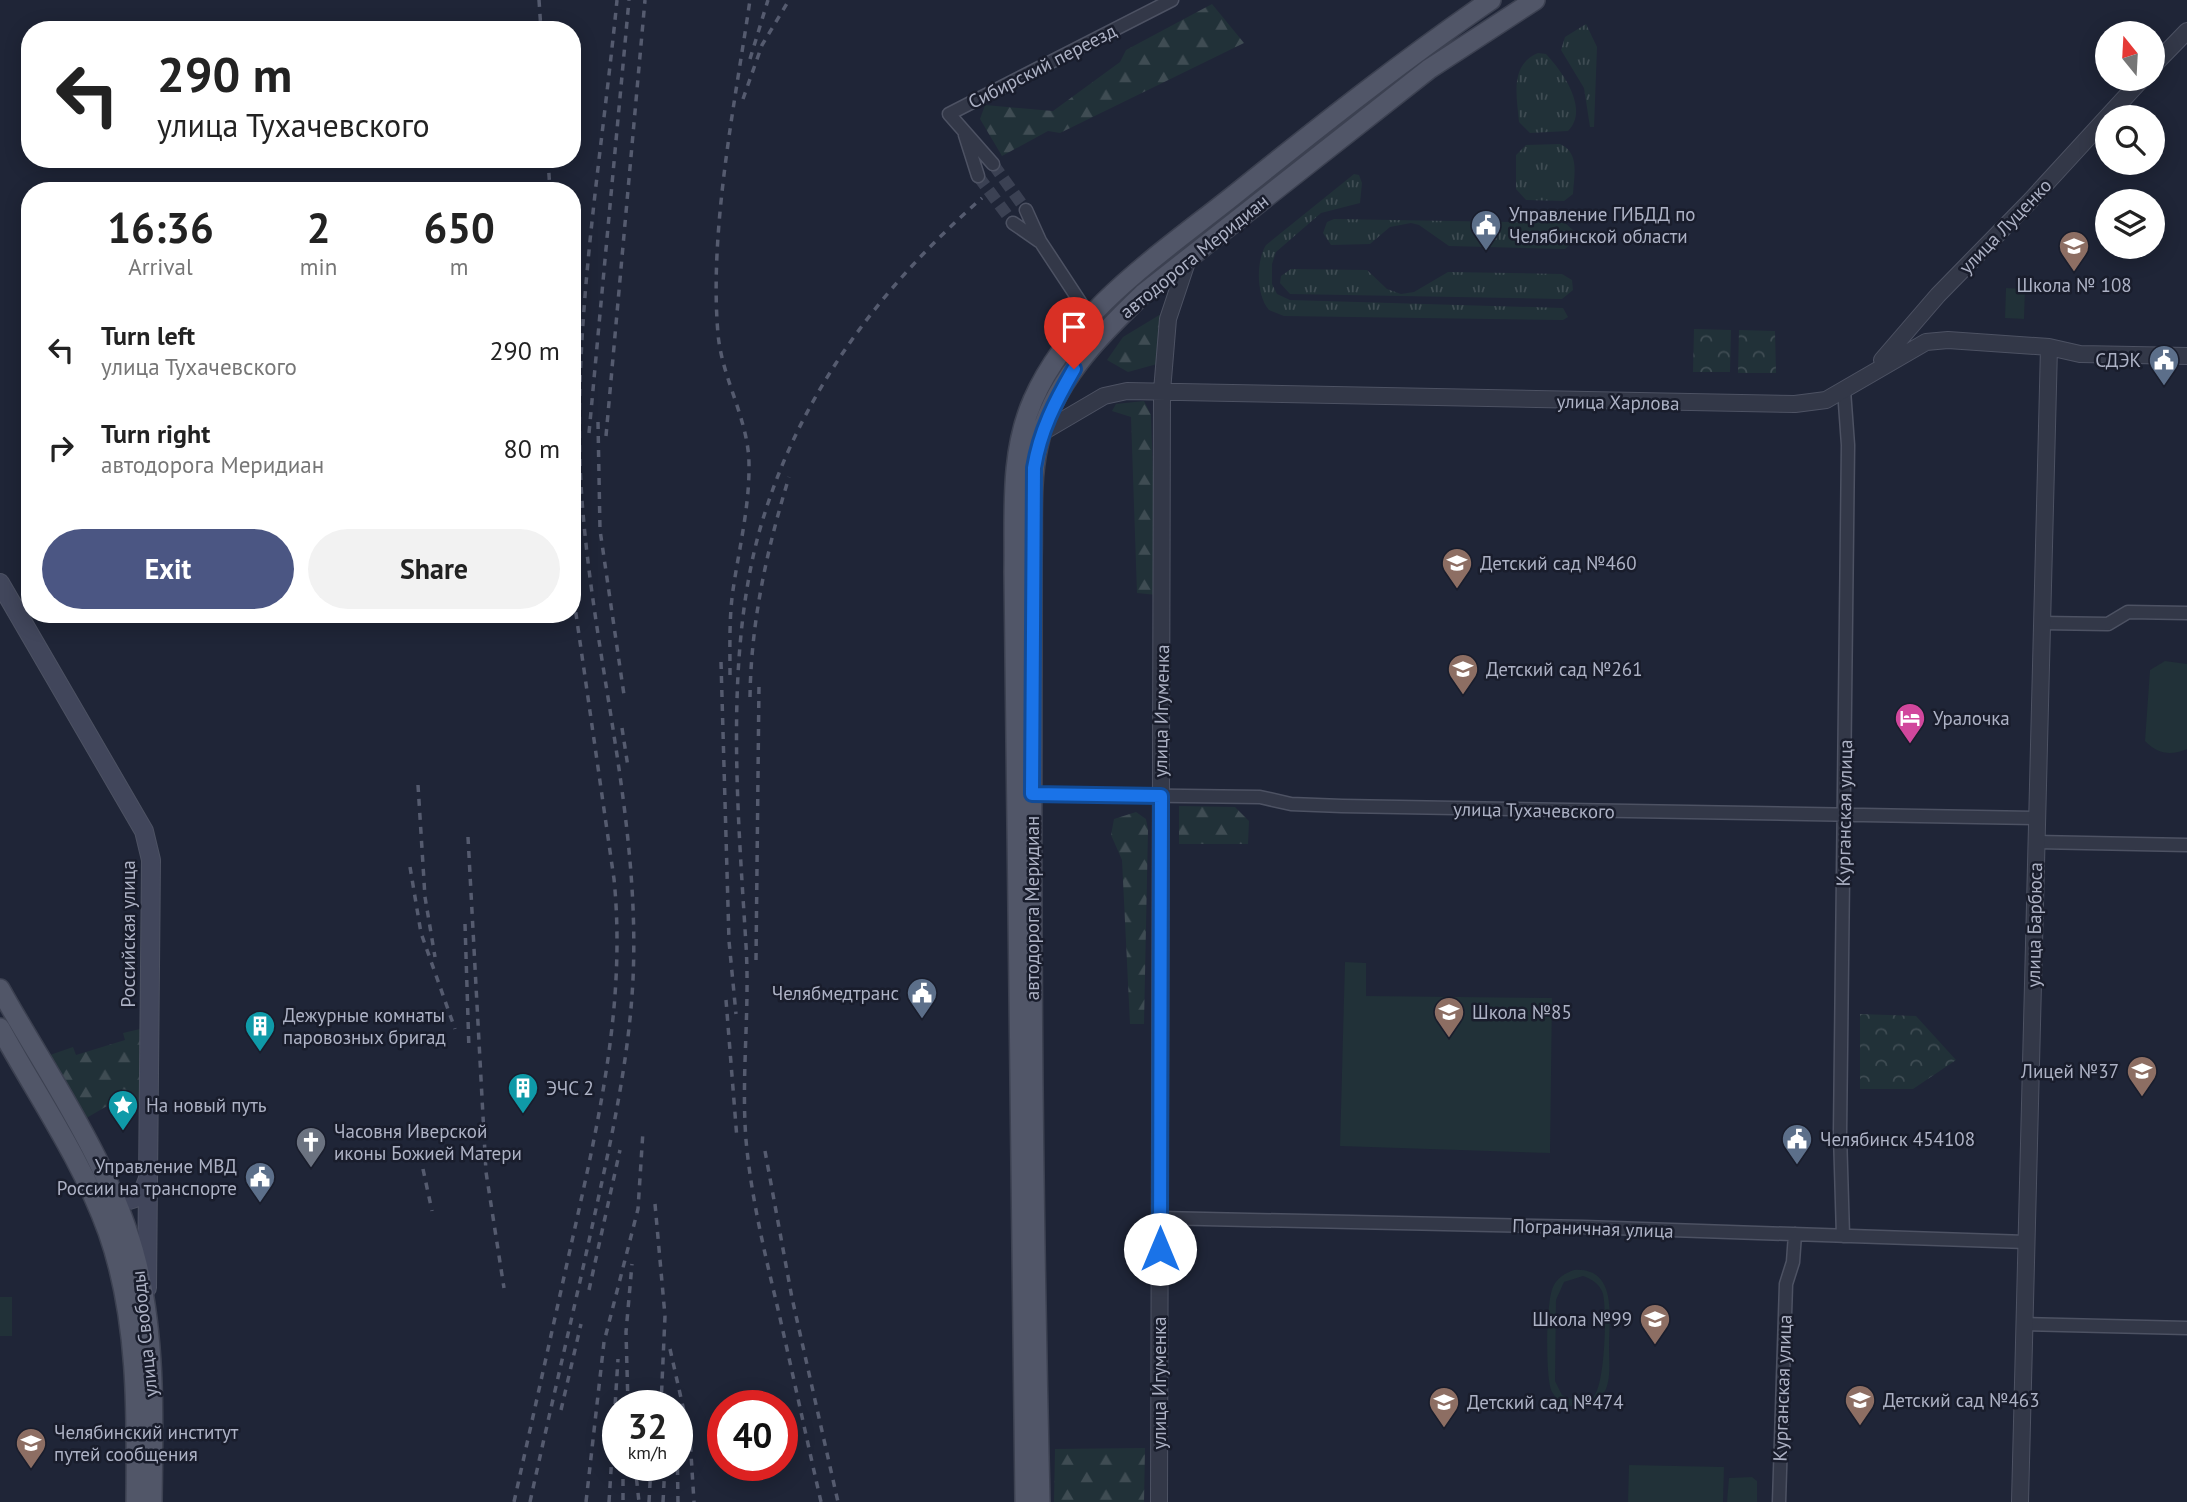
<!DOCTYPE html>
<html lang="en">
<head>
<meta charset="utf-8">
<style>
  :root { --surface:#fff; --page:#f2f2f2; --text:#222; --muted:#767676; --accent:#4b5683 }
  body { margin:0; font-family:"PT Sans",sans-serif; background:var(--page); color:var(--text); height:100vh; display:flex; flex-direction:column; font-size:26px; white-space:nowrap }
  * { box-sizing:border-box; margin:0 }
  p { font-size:23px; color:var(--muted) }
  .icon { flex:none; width:38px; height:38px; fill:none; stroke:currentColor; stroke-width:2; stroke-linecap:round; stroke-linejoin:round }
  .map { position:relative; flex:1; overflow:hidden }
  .details { position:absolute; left:21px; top:182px; width:560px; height:441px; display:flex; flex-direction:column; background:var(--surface); border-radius:28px; box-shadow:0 4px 18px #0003 }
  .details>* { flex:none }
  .top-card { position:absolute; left:21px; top:21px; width:560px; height:147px; border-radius:28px; box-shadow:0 4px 18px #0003; background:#fff; color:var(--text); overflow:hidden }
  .needle { width:46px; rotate:342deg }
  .buttons { position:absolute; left:2095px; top:21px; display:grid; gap:14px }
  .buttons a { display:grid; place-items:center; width:70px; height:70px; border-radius:50%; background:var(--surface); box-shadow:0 4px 18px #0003; font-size:35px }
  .speed { position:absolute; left:602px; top:1390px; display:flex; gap:14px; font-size:35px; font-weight:700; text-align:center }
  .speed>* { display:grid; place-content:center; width:91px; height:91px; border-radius:50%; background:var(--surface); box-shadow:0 4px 18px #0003; line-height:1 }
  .speed small { font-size:18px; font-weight:400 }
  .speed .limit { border:10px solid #d22; background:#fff; color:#111 }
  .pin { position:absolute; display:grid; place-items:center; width:60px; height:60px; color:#fff; margin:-72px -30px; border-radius:50% 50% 50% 0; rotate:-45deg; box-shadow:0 0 7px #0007 }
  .pin .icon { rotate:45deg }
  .me { position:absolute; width:77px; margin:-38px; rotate:0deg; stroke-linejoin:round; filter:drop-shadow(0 0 5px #0008) }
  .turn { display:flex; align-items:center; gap:24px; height:147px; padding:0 21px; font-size:32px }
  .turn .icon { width:91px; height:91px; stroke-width:2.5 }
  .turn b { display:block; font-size:49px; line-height:60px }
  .eta { display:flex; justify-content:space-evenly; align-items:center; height:119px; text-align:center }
  .eta b { font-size:42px; font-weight:800; line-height:49px }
  .cta { display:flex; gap:14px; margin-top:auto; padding:14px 21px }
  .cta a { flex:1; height:80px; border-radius:42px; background:var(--accent); color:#fff; font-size:28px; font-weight:800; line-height:80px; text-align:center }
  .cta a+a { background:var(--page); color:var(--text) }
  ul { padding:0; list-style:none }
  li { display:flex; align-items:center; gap:21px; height:98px; padding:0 21px }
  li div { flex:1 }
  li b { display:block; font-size:26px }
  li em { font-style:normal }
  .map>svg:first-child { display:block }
  .grass { fill:url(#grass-tufts) }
  .forest { fill:url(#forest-firs) }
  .park { fill:url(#park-crowns) }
  .pitch { fill:#213138; fill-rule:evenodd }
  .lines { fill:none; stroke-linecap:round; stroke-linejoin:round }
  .minor-tunnel { stroke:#3b4153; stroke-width:12; stroke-dasharray:12 6; stroke-linecap:butt }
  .minor-casing { stroke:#4d5263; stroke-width:15 }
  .tertiary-casing { stroke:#4d5263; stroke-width:18 }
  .secondary-casing { stroke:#4d5263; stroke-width:20 }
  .primary-casing { stroke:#3c4151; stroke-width:22 }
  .minor { stroke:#333848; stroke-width:12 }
  .tertiary { stroke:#333848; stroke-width:16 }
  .secondary { stroke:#41465b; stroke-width:18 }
  .primary { stroke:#515668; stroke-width:19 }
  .rail { stroke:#555b6f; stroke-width:3.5; stroke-dasharray:7 7; stroke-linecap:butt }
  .route-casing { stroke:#114b97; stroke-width:18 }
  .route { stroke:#1a73e8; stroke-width:12 }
  .labels { text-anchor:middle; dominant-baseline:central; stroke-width:5; stroke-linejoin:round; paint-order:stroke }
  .street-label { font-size:19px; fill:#adb2c5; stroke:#191d2c }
  .poi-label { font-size:19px; fill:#adb2c5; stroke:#191d2c; text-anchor:start }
</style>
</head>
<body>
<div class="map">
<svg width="2187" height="1502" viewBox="0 0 2187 1502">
  <defs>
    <pattern id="grass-tufts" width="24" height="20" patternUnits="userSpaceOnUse" patternTransform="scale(1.75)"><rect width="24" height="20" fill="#213138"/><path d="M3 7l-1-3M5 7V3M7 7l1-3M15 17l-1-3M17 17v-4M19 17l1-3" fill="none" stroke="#3f4c53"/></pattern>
    <pattern id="forest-firs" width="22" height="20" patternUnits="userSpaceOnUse" patternTransform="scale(1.75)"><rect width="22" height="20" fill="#213138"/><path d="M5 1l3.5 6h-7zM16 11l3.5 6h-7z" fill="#3f4c53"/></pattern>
    <pattern id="park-crowns" width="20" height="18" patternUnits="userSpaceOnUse" patternTransform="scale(1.75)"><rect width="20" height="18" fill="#213138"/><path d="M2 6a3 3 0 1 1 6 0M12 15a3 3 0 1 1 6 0" fill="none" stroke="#3f4c53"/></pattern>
  </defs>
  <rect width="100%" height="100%" fill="#1f2537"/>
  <path class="grass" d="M1586,24l11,23 -3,80h-4l-6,-39 -23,-38 4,-13z
    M1538,53l8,1c16,17 44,55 22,77l-38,2 -11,-11c-2,-25 -10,-57 19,-69z
    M1560,144c20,9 14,30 13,50l-9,7 -38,-1 -10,-11v-34l10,-10z
    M1354,174l5,1 3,8 -2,20 -39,10 -45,39 -4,12v20l5,10 13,6 273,8 5,9 -5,3 -279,-4 -15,-6c-13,-15 -13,-49 -3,-65z
    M1334,219l231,4 8,7 2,9 -10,10 -116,-3 -30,-21 -8,-2 -21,4 -20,17 -39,1 -8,-12 4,-11z
    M1291,269l76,1 20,19 14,5 13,-2 34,-20 114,2 10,6 1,10 -11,9 -272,-5 -10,-11 1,-7z"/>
  <path class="forest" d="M1212,4l32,39 -184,90 -12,-2 -46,25 -22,-37 5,-14 68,6 67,-49 6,-12z
    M1161,314l-4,50 -29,8 -21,-12 16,-23z
    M1144,401l7,14 6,180 -20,-2 -6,-176 -19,-6 4,-7z
    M1179,806l56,1 14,14 -1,23h-69z
    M1136,812l10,7 2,11 -4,194h-14l-8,-164 -11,-25 3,-16z
    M140,1029l-1,76 -32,1 -24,14 -33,-65 23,-8 3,8 49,-15 -2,-7z
    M1145,1448l-1,54h-90l1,-53z"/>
  <path class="park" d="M1694,329l37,1 -1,42h-37z
    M1739,330l36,1 1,42h-38z
    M1860,1014l56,2 40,44 -43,29h-53z"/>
  <path class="pitch" d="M2006,288l19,1 -1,30 -19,-1z
    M21,398h9v25l-7,1z
    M2165,661l22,3v85c-16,7 -30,5 -42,-8l5,-71z
    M1345,962l21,1v33l186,2 -2,155 -210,-7z
    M1574,1270c44,-3 35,47 35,76 0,13 2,31 -3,43 -5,11 -14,17 -26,18 -11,0 -22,-4 -28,-15 -7,-13 -6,-91 1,-105 4,-9 12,-14 21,-17zM1583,1276c9,3 17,8 20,18 4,17 2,89 -9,102l-18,5 -14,-6 -7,-14 1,-81 8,-18z
    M0,1297h12v39h-12z
    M1629,1465l95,2 -1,35h-95z
    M1752,1477l5,4v21h-30l2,-24z"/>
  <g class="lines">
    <path class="minor-tunnel" d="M993,164l33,46
      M978,176l35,47"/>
    <g class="minor-casing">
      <path id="minor" d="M965,135l13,41
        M993,164l-44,-50 223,-114
        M1026,210l14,31 50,76
        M1013,223l26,18
        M2042,623l66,1 20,-12 59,1
        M1032,794l228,3 31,7 51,2 695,12
        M2036,842l151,3
        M1160,1218l424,9 442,15
        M1843,1236l-3,-102 8,-689 -4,-55
        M2024,1324l163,4
        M1779,1502l7,-218 7,-22 2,-28"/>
    </g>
    <g class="tertiary-casing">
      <path id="tertiary" d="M2152,67l35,-36
        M1882,360l56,-65 93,-95 111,-121
        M1041,433l63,-37 23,-5 668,13 31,-4 100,-58 22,-2 101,7 31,7 107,2
        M1159,1502l3,-1111 6,-72 20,-60
        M2020,1502l29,-1155"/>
    </g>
    <g class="secondary-casing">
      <path id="secondary" d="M0,583l144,248 7,29 -4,428
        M116,1202c18,-1 26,-5 31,-21"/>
    </g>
    <g class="primary-casing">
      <path id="primary" d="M0,989c49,88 112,175 137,275 19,76 16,160 15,238
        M0,1028c37,67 82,132 108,204 30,85 29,180 28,270
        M1025,1502l-11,-930c1,-57 -5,-118 19,-172 40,-91 135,-151 210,-212 81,-65 162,-129 248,-188
        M1040,1502c-6,-252 -9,-504 -8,-756 0,-63 0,-125 0,-188 1,-37 -2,-76 6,-112 13,-62 61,-110 105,-152l286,-225 106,-69"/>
    </g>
    <use href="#minor" class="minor"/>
    <use href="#tertiary" class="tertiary"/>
    <use href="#secondary" class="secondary"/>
    <use href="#primary" class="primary"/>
    <path class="rail" d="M539,0l2,30
      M750,59l18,-59
      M743,99l19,-54 27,-45
      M548,159l2,32
      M598,422l2,108 24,165
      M589,433l40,-433
      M606,436l39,-436
      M572,522l6,45
      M721,662l8,279 7,73
      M730,675c0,-28 -1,-57 3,-85 6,-41 16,-81 16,-122 1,-47 -27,-88 -31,-134 -9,-104 17,-231 32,-334
      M750,697c1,-76 17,-148 39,-220
      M622,728l6,39
      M418,785l7,112 10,60
      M468,837l18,335 18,116
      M410,867l11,66 34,96
      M465,924l4,126
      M756,960l3,-276
      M726,1000l11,139
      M765,1151l27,147 46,204
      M423,1169l9,42
      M655,1204l10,112 -4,89
      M589,1290l31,-140
      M670,1349l20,89 4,64
      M628,1405l-2,-73 6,-68
      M561,1410l20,-86
      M677,1440l1,62
      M623,1465v37
      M635,1465l4,37
      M514,1502c20,-90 40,-180 60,-270 26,-117 52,-232 40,-353l-42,-293
      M530,1502c20,-92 42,-183 62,-275 18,-82 37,-165 41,-248 8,-173 -47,-343 -53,-516 -5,-155 22,-309 37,-463
      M586,1502l18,-160 34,-133 5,-78
      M609,1502l9,-143
      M649,1502l2,-37
      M663,1502l2,-37
      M821,1502c-15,-66 -29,-132 -44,-197 -13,-55 -26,-109 -31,-165 -5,-64 4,-130 0,-195 -8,-131 -22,-288 14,-416 38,-133 119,-241 222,-331"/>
  </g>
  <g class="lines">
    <g class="route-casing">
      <path id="route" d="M1074,369c-19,33 -34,62 -40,99l-2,326 129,2 -1,453"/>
    </g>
    <use href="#route" class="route"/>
  </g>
  <defs>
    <g id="civic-pin" transform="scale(1.575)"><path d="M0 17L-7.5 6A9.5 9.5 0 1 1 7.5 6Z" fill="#5c6f8a" stroke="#191d2c"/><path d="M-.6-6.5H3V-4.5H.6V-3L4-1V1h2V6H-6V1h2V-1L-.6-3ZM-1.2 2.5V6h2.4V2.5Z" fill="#fff"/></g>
    <g id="school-pin" transform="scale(1.575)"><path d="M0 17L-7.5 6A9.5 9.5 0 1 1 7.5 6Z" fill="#8d6e63" stroke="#191d2c"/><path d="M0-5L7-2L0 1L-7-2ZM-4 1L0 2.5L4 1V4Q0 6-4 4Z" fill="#fff"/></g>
    <g id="hotel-pin" transform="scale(1.575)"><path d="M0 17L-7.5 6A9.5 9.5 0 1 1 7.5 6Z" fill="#d1479c" stroke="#191d2c"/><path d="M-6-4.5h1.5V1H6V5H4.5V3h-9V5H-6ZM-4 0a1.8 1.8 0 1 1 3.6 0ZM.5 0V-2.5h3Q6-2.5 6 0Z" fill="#fff"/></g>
    <g id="building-pin" transform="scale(1.575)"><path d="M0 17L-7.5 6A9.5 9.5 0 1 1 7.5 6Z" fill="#0f9aa8" stroke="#191d2c"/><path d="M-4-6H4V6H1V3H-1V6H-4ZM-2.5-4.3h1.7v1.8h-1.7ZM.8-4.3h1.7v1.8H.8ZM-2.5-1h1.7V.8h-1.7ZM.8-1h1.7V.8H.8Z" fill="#fff"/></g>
    <g id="sight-pin" transform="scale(1.575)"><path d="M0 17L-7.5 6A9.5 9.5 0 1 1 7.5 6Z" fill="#0f9aa8" stroke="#191d2c"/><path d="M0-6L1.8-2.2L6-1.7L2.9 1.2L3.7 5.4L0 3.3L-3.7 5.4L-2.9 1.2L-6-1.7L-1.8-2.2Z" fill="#fff"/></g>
    <g id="church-pin" transform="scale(1.575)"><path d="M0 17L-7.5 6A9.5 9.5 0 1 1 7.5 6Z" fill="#6b7280" stroke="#191d2c"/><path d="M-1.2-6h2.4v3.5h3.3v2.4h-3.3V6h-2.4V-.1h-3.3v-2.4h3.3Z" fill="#fff"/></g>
    <g id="university-pin" transform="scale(1.575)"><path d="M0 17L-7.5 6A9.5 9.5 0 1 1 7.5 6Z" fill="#8d6e63" stroke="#191d2c"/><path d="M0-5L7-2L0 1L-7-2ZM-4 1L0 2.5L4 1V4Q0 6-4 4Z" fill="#fff"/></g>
  </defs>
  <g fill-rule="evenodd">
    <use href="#civic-pin" x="1486" y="225"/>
    <use href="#school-pin" x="2074" y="246"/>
    <use href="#civic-pin" x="2164" y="360"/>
    <use href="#school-pin" x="1457" y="563"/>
    <use href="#school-pin" x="1463" y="669"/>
    <use href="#hotel-pin" x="1910" y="718"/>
    <use href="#civic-pin" x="922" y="993"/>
    <use href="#school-pin" x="1449" y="1012"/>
    <use href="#building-pin" x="260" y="1026"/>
    <use href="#school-pin" x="2142" y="1071"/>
    <use href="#building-pin" x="523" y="1088"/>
    <use href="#sight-pin" x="123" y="1105"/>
    <use href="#civic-pin" x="1797" y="1139"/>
    <use href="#church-pin" x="311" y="1142"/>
    <use href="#civic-pin" x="260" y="1177"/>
    <use href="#school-pin" x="1655" y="1319"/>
    <use href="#school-pin" x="1860" y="1400"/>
    <use href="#school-pin" x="1444" y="1402"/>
    <use href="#university-pin" x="31" y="1443"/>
  </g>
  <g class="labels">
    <g class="street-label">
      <text transform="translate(1042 66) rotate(-27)">Сибирский переезд</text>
      <text transform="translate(2005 226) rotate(-46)">улица Луценко</text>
      <text transform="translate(1194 256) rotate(-39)">автодорога Меридиан</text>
      <text transform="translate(1618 402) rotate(1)">улица Харлова</text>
      <text transform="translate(1161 711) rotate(-89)">улица Игуменка</text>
      <text transform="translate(1534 810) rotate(1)">улица Тухачевского</text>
      <text transform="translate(1844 813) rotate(-89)">Курганская улица</text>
      <text transform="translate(1032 908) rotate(-90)">автодорога Меридиан</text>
      <text transform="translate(2034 925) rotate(-89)">улица Барбюса</text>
      <text transform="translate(128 934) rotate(-90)">Российская улица</text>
      <text transform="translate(1593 1228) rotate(2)">Пограничная улица</text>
      <text transform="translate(144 1334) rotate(-96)">улица Свободы</text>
      <text transform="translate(1159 1383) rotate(-90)">улица Игуменка</text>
      <text transform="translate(1782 1388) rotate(-88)">Курганская улица</text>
    </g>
    <g class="poi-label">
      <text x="1509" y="214">Управление ГИБДД по<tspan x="1509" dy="22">Челябинской области</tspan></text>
      <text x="2074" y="285" text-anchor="middle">Школа № 108</text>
      <text x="2141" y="360" text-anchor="end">СДЭК</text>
      <text x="1480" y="563">Детский сад №460</text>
      <text x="1486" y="669">Детский сад №261</text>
      <text x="1933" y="718">Уралочка</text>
      <text x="899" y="993" text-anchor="end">Челябмедтранс</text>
      <text x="1472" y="1012">Школа №85</text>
      <text x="283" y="1015">Дежурные комнаты<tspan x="283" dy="22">паровозных бригад</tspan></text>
      <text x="2119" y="1071" text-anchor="end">Лицей №37</text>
      <text x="546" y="1088">ЭЧС 2</text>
      <text x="146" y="1105">На новый путь</text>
      <text x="334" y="1131">Часовня Иверской<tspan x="334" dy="22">иконы Божией Матери</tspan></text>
      <text x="1820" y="1139">Челябинск 454108</text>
      <text x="237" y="1166" text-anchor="end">Управление МВД<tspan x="237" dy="22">России на транспорте</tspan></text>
      <text x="1632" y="1319" text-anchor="end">Школа №99</text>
      <text x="1883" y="1400">Детский сад №463</text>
      <text x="1467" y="1402">Детский сад №474</text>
      <text x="54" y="1432">Челябинский институт<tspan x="54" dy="22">путей сообщения</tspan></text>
    </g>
  </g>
</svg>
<div class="buttons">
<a><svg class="needle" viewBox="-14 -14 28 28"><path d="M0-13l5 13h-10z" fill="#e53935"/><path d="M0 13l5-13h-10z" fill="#767676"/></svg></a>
<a><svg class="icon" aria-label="search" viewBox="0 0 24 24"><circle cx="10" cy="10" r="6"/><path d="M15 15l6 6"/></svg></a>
<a><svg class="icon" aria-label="layers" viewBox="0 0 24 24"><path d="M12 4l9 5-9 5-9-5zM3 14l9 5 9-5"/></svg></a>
</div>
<div class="speed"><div>32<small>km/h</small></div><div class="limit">40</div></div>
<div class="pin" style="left:1074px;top:369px;background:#d93025"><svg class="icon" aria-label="arrive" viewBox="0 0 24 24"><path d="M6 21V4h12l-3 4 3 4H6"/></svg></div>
<svg class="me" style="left:1160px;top:1249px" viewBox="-20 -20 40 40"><circle r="19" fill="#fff"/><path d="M0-13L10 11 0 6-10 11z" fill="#1a73e8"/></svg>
<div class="top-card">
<div class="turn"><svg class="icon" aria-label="left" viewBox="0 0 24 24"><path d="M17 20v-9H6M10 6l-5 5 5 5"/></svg><div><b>290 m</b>улица Тухачевского</div></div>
</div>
<section class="details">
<div class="eta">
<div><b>16:36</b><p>Arrival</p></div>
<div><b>2</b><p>min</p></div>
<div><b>650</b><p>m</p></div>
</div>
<ul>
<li><svg class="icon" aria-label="left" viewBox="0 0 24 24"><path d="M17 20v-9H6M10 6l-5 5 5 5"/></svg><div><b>Turn left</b><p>улица Тухачевского</p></div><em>290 m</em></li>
<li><svg class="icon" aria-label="right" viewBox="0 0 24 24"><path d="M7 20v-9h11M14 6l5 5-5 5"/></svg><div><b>Turn right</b><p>автодорога Меридиан</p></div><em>80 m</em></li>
</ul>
<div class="cta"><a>Exit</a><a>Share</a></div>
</section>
</div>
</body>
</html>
